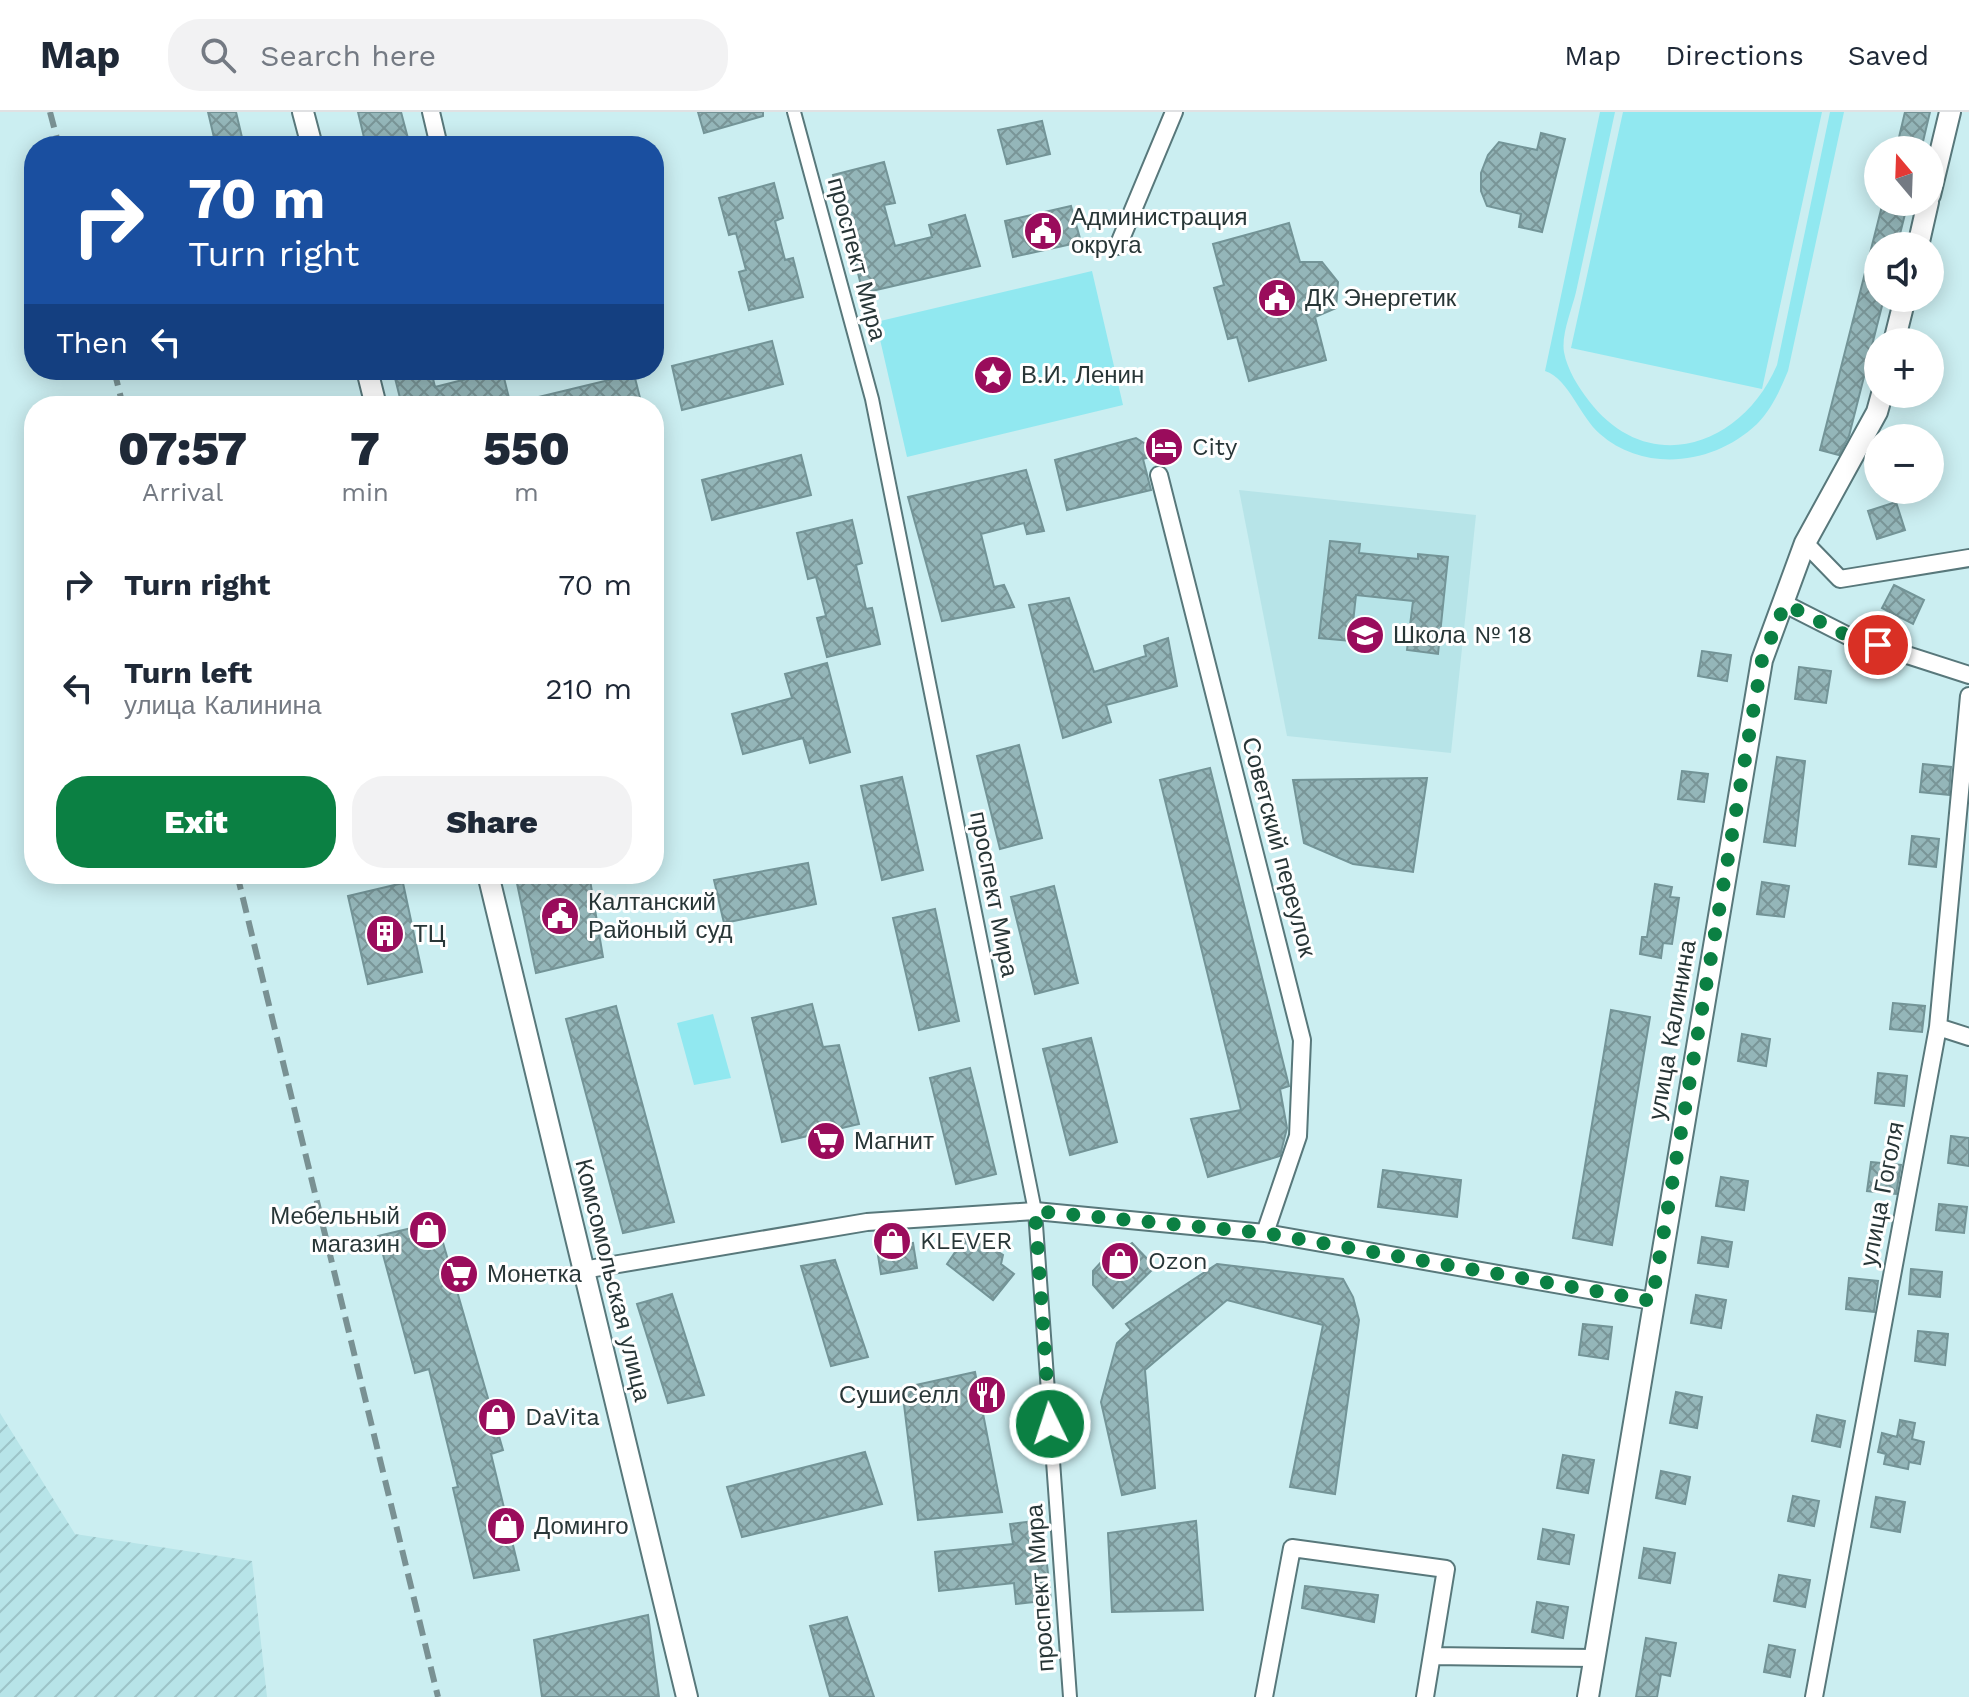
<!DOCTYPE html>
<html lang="en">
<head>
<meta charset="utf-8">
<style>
  :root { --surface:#fff; --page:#f2f2f3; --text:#1f2937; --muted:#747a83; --line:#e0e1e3; --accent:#0b8043 }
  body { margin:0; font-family:"Work Sans",sans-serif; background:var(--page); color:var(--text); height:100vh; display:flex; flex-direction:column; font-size:30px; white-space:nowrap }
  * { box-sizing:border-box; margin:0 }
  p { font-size:26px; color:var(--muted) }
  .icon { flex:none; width:44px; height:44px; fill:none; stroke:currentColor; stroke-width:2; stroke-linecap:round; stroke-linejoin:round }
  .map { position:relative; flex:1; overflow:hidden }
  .sheet { position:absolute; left:24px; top:284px; width:640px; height:488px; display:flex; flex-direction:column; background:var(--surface); border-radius:32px; box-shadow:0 4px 20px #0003 }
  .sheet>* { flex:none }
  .hud { position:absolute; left:24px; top:24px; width:640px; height:244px; border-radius:32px; box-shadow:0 4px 20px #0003; background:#1a4fa0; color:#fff; overflow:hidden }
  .needle { width:52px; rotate:341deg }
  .tools { position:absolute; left:1864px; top:24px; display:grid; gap:16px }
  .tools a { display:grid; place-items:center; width:80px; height:80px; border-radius:50%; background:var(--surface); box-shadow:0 4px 20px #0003; font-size:40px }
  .pin { position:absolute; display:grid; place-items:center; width:68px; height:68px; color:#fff; margin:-34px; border:4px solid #fff; border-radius:50%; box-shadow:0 2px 8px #0007 }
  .me { position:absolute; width:88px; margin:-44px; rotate:356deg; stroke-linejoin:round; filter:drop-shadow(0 0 6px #0008) }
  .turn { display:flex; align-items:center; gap:28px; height:168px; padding:0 32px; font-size:36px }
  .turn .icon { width:104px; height:104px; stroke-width:2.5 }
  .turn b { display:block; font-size:56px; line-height:68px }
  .then { display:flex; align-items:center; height:76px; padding:0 32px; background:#0003; gap:16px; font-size:30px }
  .eta { display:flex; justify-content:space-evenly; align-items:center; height:136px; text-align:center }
  .eta b { font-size:48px; font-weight:800; line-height:56px }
  .button { display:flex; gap:16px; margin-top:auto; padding:16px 32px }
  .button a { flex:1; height:92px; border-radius:32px; background:var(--accent); color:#fff; font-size:32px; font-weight:800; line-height:92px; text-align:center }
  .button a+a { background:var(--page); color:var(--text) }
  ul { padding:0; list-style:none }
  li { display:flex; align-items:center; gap:24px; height:104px; padding:0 32px }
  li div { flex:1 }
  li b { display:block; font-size:30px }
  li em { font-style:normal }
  header { display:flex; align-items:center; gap:48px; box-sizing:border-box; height:112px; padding:0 40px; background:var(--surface); border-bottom:2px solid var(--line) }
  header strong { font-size:38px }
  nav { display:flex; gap:44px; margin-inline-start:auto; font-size:28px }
  .search { width:560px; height:72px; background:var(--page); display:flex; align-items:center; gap:20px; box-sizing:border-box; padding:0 28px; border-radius:32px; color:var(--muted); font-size:30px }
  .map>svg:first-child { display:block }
  .built { fill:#b7e4e8 }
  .industrial { fill:url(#industrial-furrows) }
  .green { fill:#91e8f0 }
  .building { fill:url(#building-cross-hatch); stroke:#739497; stroke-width:2 }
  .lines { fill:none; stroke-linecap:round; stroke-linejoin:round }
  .pedestrian-casing { stroke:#58787b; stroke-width:16 }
  .minor-casing { stroke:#58787b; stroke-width:20 }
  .tertiary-casing { stroke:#58787b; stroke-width:24 }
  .pedestrian { stroke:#fff; stroke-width:12 }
  .minor { stroke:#fff; stroke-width:16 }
  .tertiary { stroke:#fff; stroke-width:20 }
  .rail { stroke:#799193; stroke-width:6; stroke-dasharray:16 8; stroke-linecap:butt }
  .route { stroke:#0b8043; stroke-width:14; stroke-dasharray:0 25.2 }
  .labels { text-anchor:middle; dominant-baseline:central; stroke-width:6; stroke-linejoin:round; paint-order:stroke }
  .poi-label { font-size:24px; fill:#283637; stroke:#fff; text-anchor:start }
  .street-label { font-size:24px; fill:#283637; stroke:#fff }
</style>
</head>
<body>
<header>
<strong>Map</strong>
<div class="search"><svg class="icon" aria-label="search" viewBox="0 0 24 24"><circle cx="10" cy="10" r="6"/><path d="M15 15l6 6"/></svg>Search here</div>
<nav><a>Map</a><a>Directions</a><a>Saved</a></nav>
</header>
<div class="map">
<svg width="1969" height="1585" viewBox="0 0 1969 1585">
  <defs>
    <pattern id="industrial-furrows" width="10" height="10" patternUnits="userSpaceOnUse" patternTransform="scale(2)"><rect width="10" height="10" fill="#b7e4e8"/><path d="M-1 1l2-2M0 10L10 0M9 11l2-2" fill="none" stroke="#9dc4c8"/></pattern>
    <pattern id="building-cross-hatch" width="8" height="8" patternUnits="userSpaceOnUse" patternTransform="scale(2)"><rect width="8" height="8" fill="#94b6b9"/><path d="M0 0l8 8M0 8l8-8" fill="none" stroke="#799597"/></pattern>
  </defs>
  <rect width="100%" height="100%" fill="#cbeef1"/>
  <path class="built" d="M1239,378l237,25 -25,238 -164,-17z"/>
  <path class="industrial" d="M0,1301l75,121 177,27 15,136h-267z"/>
  <path class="green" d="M1600,0h15c-13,60 -26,120 -39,180 -4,17 -15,43 -12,60 3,17 14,35 25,49 59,77 153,46 188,-36l53,-253h14l-56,259c-8,19 -16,38 -31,53 -42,40 -111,50 -157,10 -20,-17 -31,-55 -55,-63z
    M1623,0h199l-60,277 -191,-41z
    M1092,159l31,134 -216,52 -31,-135z
    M713,902l18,64 -37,7 -17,-62z"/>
  <path class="building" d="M208,0h28l8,34h-28z
    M358,0h43l9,34h-44z
    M698,0h65v4l-59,17z
    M1905,0h25l-9,38h-25z
    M1042,9l8,33 -43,10 -9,-34z
    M1541,21l24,6 -23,93 -23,-5 2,-13 -34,-8 -6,-15v-18l7,-18 11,-13 38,8z
    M884,50l11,41 -11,2 11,41 37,-9 -3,-12 36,-10 15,51 -117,27 -30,-118z
    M774,71l9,35 -8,3 10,39 8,-2 10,39 -54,13 -10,-38 7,-2 -10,-37 -7,2 -10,-37z
    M1883,90h25l-11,44h-19v52h6l-35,138 -10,19 -19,-5z
    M1071,94l10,36 -68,15 -8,-36z
    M1289,111l11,39h22l16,20 -2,26 -21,9 11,43 -77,21 -12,-44 -9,2 -14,-51 10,-3 -11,-41z
    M772,229l11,43 -101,26 -10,-44z
    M393,258h38l4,17 67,-17 9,36h-109z
    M634,262l8,32h-115l-1,-6z
    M1136,326l8,5 37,-2 1,6 -39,12 8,31 -84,20 -12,-50z
    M801,343l10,40 -99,25 -10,-40z
    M1026,358l18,61 -17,3 -3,-11 -43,11 13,53 10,-2 10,22 -72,14 -34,-124z
    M1896,390l9,28 -28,9 -9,-28z
    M852,408l10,43 -6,2 10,44 6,-1 8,36 -53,13 -10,-39 9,-2 -10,-39 -8,2 -11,-46z
    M1330,429l30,3 -1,9 59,6v-5l30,3 -10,97 -31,-4 6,-49 -57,-6 -5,46 -32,-3z
    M1894,473l30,15 -11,24 -31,-16z
    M1069,486l25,74 52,-16 -2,-10 24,-8 9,48 -71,19 5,17 -48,16 -34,-133z
    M1702,539l29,4 -4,26 -29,-5z
    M827,551l23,89 -40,11 -7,-25 -60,16 -11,-40 60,-16 -7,-24z
    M1799,555l32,4 -5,32 -31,-4z
    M1019,633l23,93 -42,11 -23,-93z
    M1777,645l28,4 -10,85 -31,-4z
    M1923,652l28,3 -2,28 -29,-3z
    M1210,656l79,318 -9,3 7,39 -7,28 -72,21 -17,-58 50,-9 -81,-330z
    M1682,659l26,3 -4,28 -26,-3z
    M902,665l21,93 -41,10 -21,-94z
    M1427,666l-14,94 -60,-8 -49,-21 -11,-63z
    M1912,724l27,3 -3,28 -27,-3z
    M808,751l8,41 -92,19 -10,-43z
    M515,762h74l14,83 -67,16z
    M1762,770l27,4 -5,31 -27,-3z
    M403,771l19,89 -54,12 -20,-88z
    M1655,772l17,3 -2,10 9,1 -7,46 -9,-1 -2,15 -21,-4 2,-17h5z
    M1054,774l24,97 -43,11 -24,-97z
    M935,797l24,112 -40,9 -26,-112z
    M1893,891l32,3 -3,26 -32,-3z
    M812,892l11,43 16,-2 20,79 -77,18 -30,-124z
    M616,894l58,216 -51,11 -57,-214z
    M1611,898l39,7 -38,228 -39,-7z
    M1742,922l28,5 -4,27 -28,-5z
    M1091,926l26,104 -47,13 -27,-106z
    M970,956l26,106 -40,10 -26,-106z
    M1878,961l29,3 -3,30 -29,-3z
    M1951,1024l18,2v28l-21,-3z
    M1871,1050l30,3 -5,29 -29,-3z
    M1383,1058l78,10 -4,37 -79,-10z
    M1721,1065l27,4 -4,29 -28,-4z
    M1939,1092l28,3 -3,26 -28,-3z
    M437,1110l66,228 -12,4 28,116 -45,8 -21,-90 5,-1 -29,-118 -14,4 -37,-137z
    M1702,1125l30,5 -4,25 -30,-4z
    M964,1127l17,2 22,14 -2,9 13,10 -21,26 -46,-36z
    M913,1131l4,25 -36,6 -4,-25z
    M1132,1131l23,24 -42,41 -20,-23v-14l23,-25 8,3z
    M835,1148l33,97 -37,9 -30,-100z
    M1217,1152l126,15 10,18 6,23 -24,174 -45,-7 33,-162 -96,-25 -82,70 10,118 -33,7 -21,-93 16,-59 14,-13 -5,-6z
    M1911,1157l31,3 -2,25 -31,-3z
    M1849,1166l29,3 -4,31 -28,-3z
    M672,1182l32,101 -36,8 -31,-99z
    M1696,1183l30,5 -5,28 -30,-5z
    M1583,1212l29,3 -4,32 -29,-4z
    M1918,1219l30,3 -3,31 -30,-4z
    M975,1260l27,140 -84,8 -16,-132z
    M1676,1280l26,5 -5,31 -27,-5z
    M1817,1303l28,6 -5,26 -28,-6z
    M1900,1308l15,3 -3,16 12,3 -4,22 -11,-2 -1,7 -24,-5 2,-10 -8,-2 4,-19 15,4z
    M865,1340l17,52 -140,33 -15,-50z
    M1563,1343l31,5 -6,33 -31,-5z
    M1661,1359l29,6 -5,27 -29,-6z
    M1793,1384l26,5 -5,25 -26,-5z
    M1876,1385l29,5 -5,30 -29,-5z
    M1042,1408l9,80 -35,4 -2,-21 -75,8 -4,-39 78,-8 -3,-20z
    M1196,1409l7,89 -91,2 -4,-79z
    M1543,1417l31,6 -5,29 -31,-5z
    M1644,1436l31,5 -5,30 -31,-5z
    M1779,1463l31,5 -5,27 -31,-6z
    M1305,1474l73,9 -4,27 -72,-14z
    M1537,1490l31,5 -5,31 -31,-6z
    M648,1503l11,82h-117l-8,-57z
    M847,1505l27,80h-44l-20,-71z
    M1646,1526l30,5 -6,33 -9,-2 -4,23h-21z
    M1769,1533l26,5 -5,27 -26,-5z"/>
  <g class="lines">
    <g class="pedestrian-casing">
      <path id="pedestrian" d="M794,0l78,287 163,812 35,486"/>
    </g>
    <g class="minor-casing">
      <path id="minor" d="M431,0l8,34
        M1118,134l56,-134
        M1159,363l143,565 -4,96 -33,97
        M1805,431l35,36 129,-21
        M1785,492l63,32 121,39
        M1938,915l31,10
        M583,1158l284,-48 168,-11 230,22 387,68
        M1432,1544l162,2
        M1264,1585l28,-149 154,21 -21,128
        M1814,1585l124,-670 31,-331"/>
    </g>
    <g class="tertiary-casing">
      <path id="tertiary" d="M303,0l9,34
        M1930,83l20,-83
        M1918,134l10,-44
        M1894,230l11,-44
        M367,258l9,36
        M488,762l199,823
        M1588,1585l174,-1037 43,-117 72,-131 5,-18"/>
    </g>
    <use href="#pedestrian" class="pedestrian"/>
    <use href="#minor" class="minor"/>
    <use href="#tertiary" class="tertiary"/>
    <path class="rail" d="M50,0l9,34
      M114,258l9,36
      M237,762l201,823"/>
  </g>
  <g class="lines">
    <path class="route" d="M1050,1312l-15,-213 230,22 387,68 110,-641 23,-56 63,32 30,9"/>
  </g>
  <defs>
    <g id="civic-disc" transform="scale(2)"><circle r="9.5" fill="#9a0c5c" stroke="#fff"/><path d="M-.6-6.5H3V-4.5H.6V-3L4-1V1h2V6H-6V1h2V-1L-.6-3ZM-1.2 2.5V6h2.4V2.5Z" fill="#fff"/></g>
    <g id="sight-disc" transform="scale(2)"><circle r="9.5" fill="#9a0c5c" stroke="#fff"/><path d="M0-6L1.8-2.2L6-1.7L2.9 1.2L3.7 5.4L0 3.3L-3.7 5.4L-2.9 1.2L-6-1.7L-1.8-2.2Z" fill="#fff"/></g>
    <g id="hotel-disc" transform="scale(2)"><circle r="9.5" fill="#9a0c5c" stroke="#fff"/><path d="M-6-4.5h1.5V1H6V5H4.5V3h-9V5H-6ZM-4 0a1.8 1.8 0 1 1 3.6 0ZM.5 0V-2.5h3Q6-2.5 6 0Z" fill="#fff"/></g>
    <g id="school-disc" transform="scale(2)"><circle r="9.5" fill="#9a0c5c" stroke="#fff"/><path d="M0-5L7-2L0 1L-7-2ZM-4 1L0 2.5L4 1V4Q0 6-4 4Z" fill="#fff"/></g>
    <g id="building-disc" transform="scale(2)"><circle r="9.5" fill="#9a0c5c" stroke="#fff"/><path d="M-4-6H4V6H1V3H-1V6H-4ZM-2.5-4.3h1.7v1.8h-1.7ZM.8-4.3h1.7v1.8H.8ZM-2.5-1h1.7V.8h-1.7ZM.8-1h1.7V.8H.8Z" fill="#fff"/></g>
    <g id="supermarket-disc" transform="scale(2)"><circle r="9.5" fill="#9a0c5c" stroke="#fff"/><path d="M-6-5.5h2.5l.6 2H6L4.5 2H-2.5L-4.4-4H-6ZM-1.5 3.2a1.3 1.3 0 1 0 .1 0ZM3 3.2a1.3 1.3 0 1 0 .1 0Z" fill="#fff"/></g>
    <g id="shop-disc" transform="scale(2)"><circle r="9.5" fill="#9a0c5c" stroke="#fff"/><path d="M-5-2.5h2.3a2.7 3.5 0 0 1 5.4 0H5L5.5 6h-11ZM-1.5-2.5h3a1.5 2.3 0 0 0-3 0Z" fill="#fff"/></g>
    <g id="restaurant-disc" transform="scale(2)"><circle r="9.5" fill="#9a0c5c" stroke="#fff"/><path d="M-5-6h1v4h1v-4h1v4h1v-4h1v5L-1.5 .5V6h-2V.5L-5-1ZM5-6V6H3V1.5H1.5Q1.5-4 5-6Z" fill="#fff"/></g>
  </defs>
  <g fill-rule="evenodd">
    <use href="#civic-disc" x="1043" y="119"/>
    <use href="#civic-disc" x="1277" y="186"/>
    <use href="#sight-disc" x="993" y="263"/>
    <use href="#hotel-disc" x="1164" y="335"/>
    <use href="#school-disc" x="1365" y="523"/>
    <use href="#civic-disc" x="560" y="804"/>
    <use href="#building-disc" x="385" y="822"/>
    <use href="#supermarket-disc" x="826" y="1029"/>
    <use href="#shop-disc" x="428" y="1118"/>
    <use href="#shop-disc" x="892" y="1129"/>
    <use href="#shop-disc" x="1120" y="1149"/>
    <use href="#supermarket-disc" x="459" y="1162"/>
    <use href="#restaurant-disc" x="987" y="1283"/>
    <use href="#shop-disc" x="497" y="1305"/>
    <use href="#shop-disc" x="506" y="1414"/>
  </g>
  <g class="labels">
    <g class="poi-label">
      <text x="1071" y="105">Администрация<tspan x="1071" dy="28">округа</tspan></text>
      <text x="1305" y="186">ДК Энергетик</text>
      <text x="1021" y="263">В.И. Ленин</text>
      <text x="1192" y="335">City</text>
      <text x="1393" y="523">Школа № 18</text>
      <text x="588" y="790">Калтанский<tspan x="588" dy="28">Районый суд</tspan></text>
      <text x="413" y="822">ТЦ</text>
      <text x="854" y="1029">Магнит</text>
      <text x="400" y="1104" text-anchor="end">Мебельный<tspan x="400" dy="28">магазин</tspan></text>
      <text x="920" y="1129">KLEVER</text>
      <text x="1148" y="1149">Ozon</text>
      <text x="487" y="1162">Монетка</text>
      <text x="959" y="1283" text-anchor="end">СушиСелл</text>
      <text x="525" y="1305">DaVita</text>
      <text x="534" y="1414">Доминго</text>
    </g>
    <g class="street-label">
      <text transform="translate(857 147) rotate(75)">проспект Мира</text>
      <text transform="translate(1279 735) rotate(75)">Советский переулок</text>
      <text transform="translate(994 782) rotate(79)">проспект Мира</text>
      <text transform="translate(1672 918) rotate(-80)">улица Калинина</text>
      <text transform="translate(1882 1082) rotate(-79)">улица Гоголя</text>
      <text transform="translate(613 1168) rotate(76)">Комсомольская улица</text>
      <text transform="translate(1040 1476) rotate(-94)">проспект Мира</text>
    </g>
  </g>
</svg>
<div class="tools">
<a><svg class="needle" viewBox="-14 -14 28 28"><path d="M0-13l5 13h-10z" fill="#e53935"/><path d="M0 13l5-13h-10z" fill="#747a83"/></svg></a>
<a><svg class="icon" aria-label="sound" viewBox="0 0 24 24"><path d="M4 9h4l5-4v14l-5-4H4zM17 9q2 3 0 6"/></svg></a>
<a>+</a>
<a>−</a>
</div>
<div class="pin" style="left:1878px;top:533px;background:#d93025"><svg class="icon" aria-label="arrive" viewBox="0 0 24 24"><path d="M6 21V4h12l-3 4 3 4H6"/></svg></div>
<svg class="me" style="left:1050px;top:1312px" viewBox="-20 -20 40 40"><circle r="17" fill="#0b8043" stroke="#fff" stroke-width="3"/><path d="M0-11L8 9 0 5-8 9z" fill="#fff"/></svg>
<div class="hud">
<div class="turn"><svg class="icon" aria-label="right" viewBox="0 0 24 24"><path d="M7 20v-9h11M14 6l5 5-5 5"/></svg><div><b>70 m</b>Turn right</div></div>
<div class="then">Then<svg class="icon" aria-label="left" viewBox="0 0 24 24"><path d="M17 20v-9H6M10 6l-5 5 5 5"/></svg></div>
</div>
<section class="sheet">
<div class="eta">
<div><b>07:57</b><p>Arrival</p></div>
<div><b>7</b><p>min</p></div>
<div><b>550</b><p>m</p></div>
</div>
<ul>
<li><svg class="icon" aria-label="right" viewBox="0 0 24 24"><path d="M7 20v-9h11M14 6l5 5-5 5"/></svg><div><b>Turn right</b></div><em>70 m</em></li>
<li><svg class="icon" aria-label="left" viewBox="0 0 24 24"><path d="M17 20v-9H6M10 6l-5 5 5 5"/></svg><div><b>Turn left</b><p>улица Калинина</p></div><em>210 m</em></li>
</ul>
<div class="button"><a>Exit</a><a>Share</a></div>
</section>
</div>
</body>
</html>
